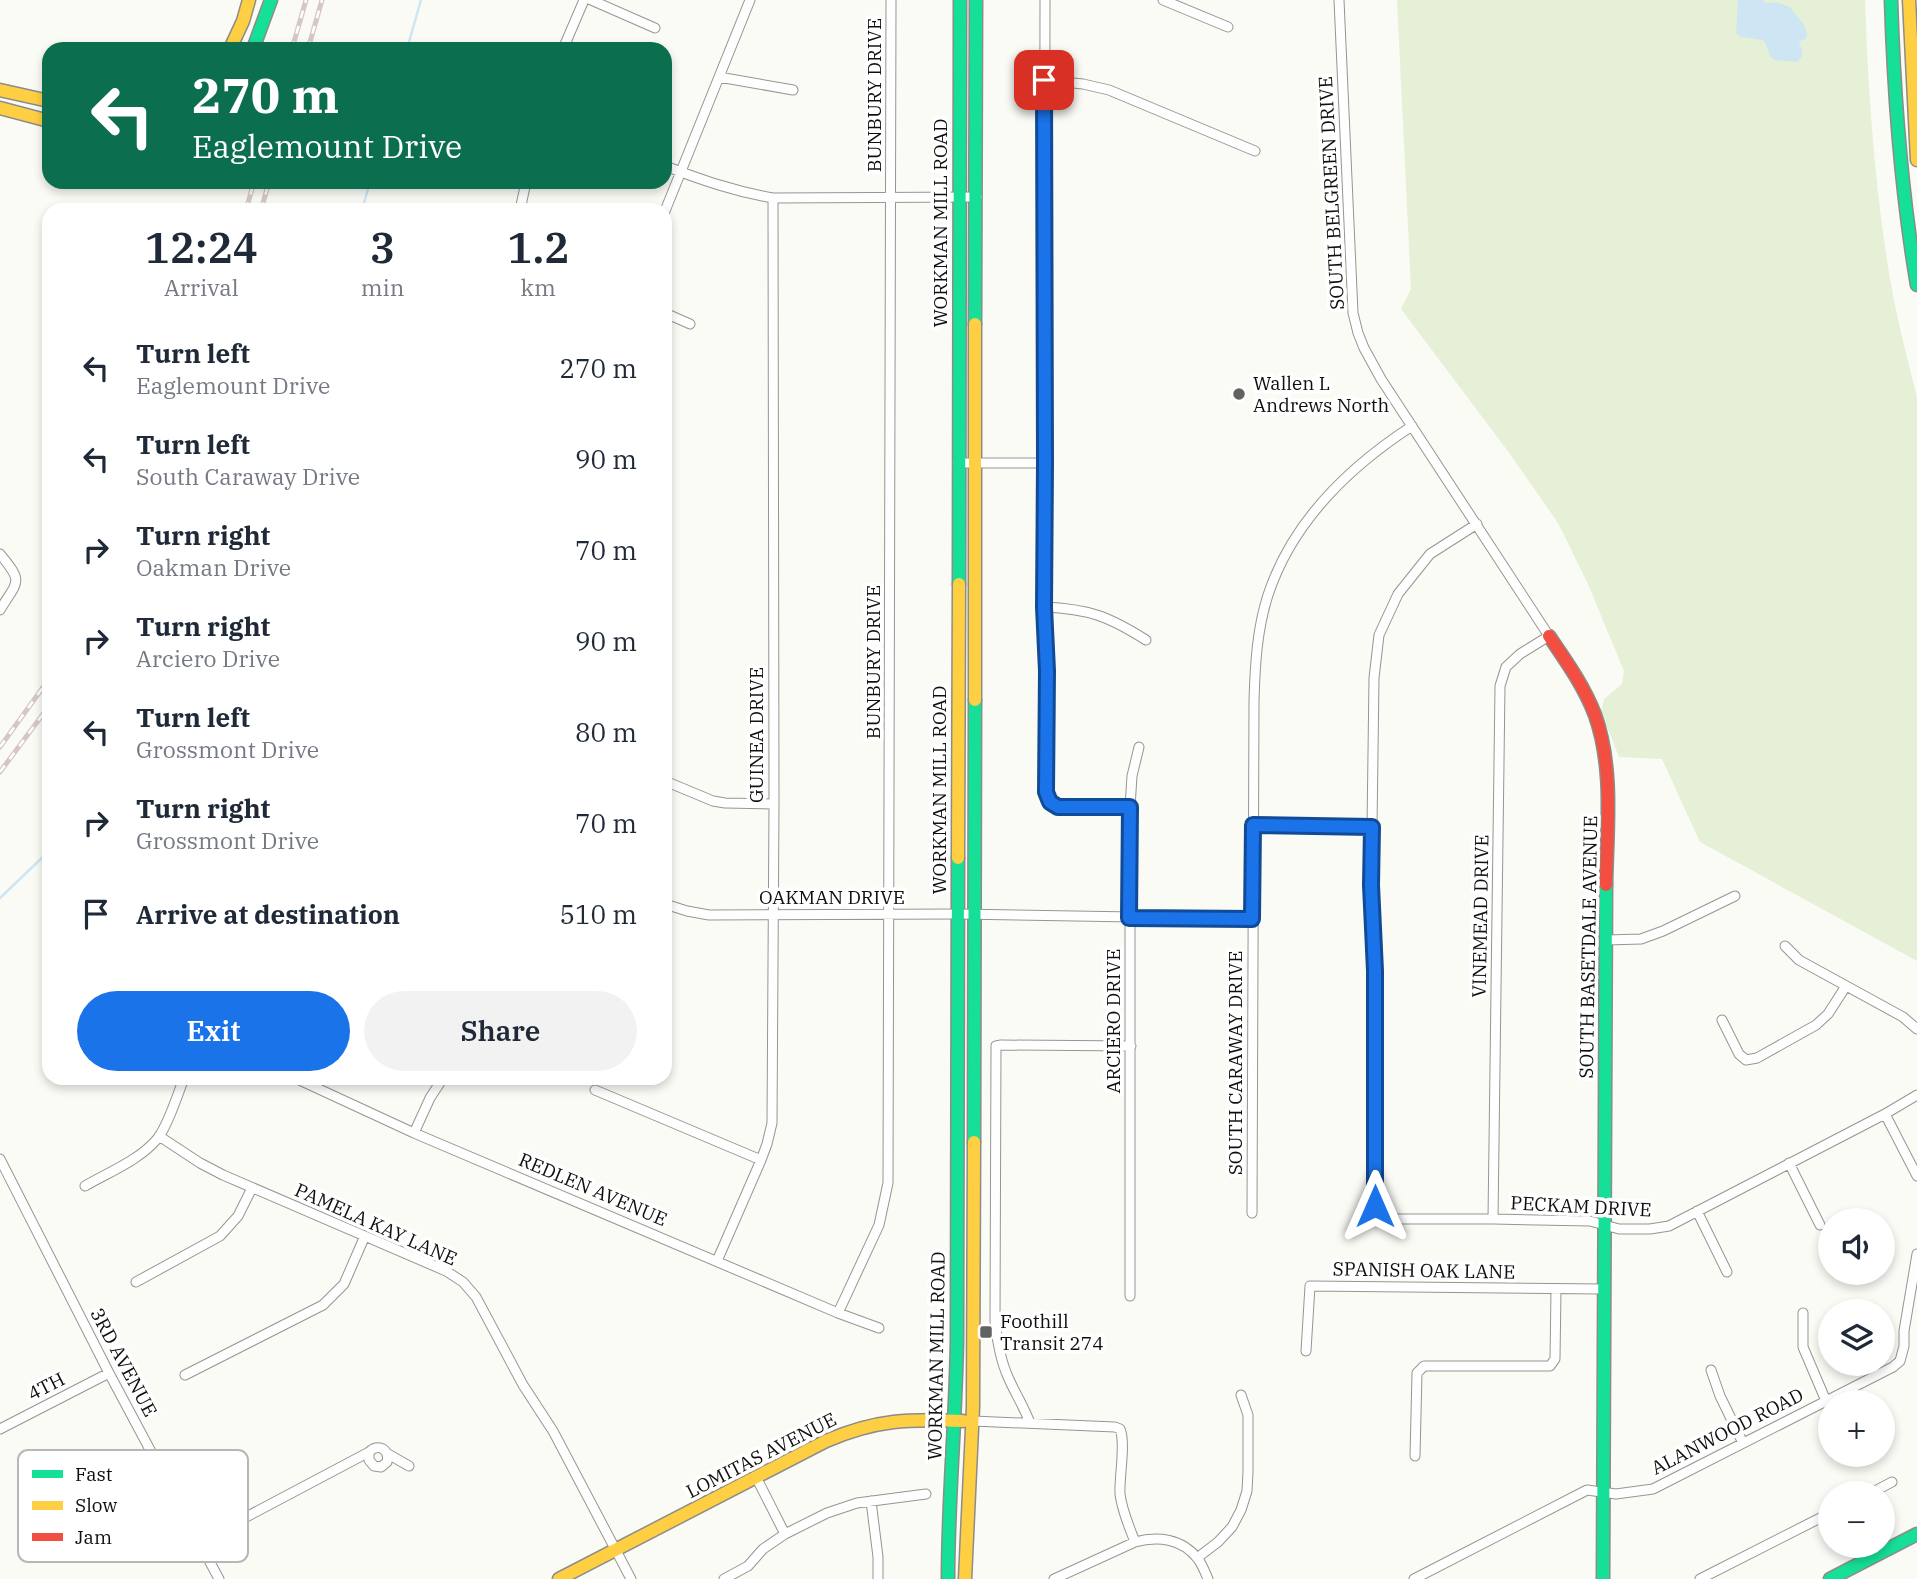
<!DOCTYPE html>
<html lang="en">
<head>
<meta charset="utf-8">
<style>
  :root { --surface:#fff; --page:#f2f2f3; --text:#1f2937; --muted:#747a83; --accent:#1a73e8 }
  body { margin:0; font-family:"IBM Plex Serif",serif; background:var(--page); color:var(--text); height:100vh; display:flex; flex-direction:column; font-size:26px; white-space:nowrap }
  * { box-sizing:border-box; margin:0 }
  p { font-size:23px; color:var(--muted) }
  .icon { flex:none; width:38px; height:38px; fill:none; stroke:currentColor; stroke-width:2; stroke-linecap:round; stroke-linejoin:round }
  .map { position:relative; flex:1; overflow:hidden }
  .details { position:absolute; left:42px; top:203px; width:630px; height:882px; display:flex; flex-direction:column; background:var(--surface); border-radius:21px; box-shadow:0 4px 10px #0003 }
  .details>* { flex:none }
  .top-card { position:absolute; left:42px; top:42px; width:630px; height:147px; border-radius:21px; box-shadow:0 4px 10px #0003; background:#0b6e4f; color:#fff; overflow:hidden }
  .tools { position:absolute; left:1818px; top:1208px; display:grid; gap:14px }
  .tools a { display:grid; place-items:center; width:77px; height:77px; border-radius:50%; background:var(--surface); box-shadow:0 4px 10px #0003; font-size:35px }
  .pin { position:absolute; display:grid; place-items:center; width:60px; height:60px; color:#fff; margin:-30px; border-radius:14px; box-shadow:0 4px 10px #0006 }
  .me { position:absolute; width:77px; margin:-38px; rotate:0deg; stroke-linejoin:round; filter:drop-shadow(0 0 5px #0008) }
  .turn { display:flex; align-items:center; gap:24px; height:147px; padding:0 35px; font-size:32px }
  .turn .icon { width:91px; height:91px; stroke-width:2.5 }
  .turn b { display:block; font-size:49px; line-height:60px }
  .eta { display:flex; justify-content:space-evenly; align-items:center; height:119px; text-align:center }
  .eta b { font-size:42px; font-weight:600; line-height:49px }
  .action { display:flex; gap:14px; margin-top:auto; padding:14px 35px }
  .action a { flex:1; height:80px; border-radius:42px; background:var(--accent); color:#fff; font-size:28px; font-weight:600; line-height:80px; text-align:center }
  .action a+a { background:var(--page); color:var(--text) }
  ul { padding:0; list-style:none }
  li { display:flex; align-items:center; gap:21px; height:91px; padding:0 35px }
  li div { flex:1 }
  li b { display:block; font-size:26px }
  li em { font-style:normal }
  .map>svg:first-child { display:block }
  .green { fill:#e5f0d7 }
  .water { fill:#cee6f3 }
  .lines { fill:none; stroke-linecap:round; stroke-linejoin:round }
  .stream { stroke:#cee6f3; stroke-width:2.5 }
  .street-casing { stroke:#959593; stroke-width:11 }
  .fast-casing { stroke:#8c8c8a; stroke-width:15 }
  .slow-casing { stroke:#8c8c8a; stroke-width:15 }
  .jam-casing { stroke:#8c8c8a; stroke-width:15 }
  .street { stroke:#fefefe; stroke-width:9 }
  .fast { stroke:#16e098; stroke-width:12 }
  .slow { stroke:#ffcf43; stroke-width:12 }
  .jam { stroke:#f24e42; stroke-width:12 }
  .rail-casing { stroke:#d6c7c6; stroke-width:5 }
  .rail { stroke:#fff; stroke-width:2.5; stroke-dasharray:8; stroke-linecap:butt }
  .route-casing { stroke:#114b97; stroke-width:18 }
  .route { stroke:#1a73e8; stroke-width:12 }
  .poi-dot { fill:#626260; stroke:#fff; stroke-width:2.5 }
  .labels { text-anchor:middle; dominant-baseline:central; stroke-width:7; stroke-linejoin:round; paint-order:stroke }
  .street-label { font-size:19px; fill:#0f0f0f; stroke:#fff }
  .poi-label { font-size:19px; fill:#0f0f0f; stroke:#fff; text-anchor:start }
  .key { fill:#fff; stroke:#b7b7b7; stroke-width:2 }
  .key-label { font-size:19px; fill:#0f0f0f }
</style>
</head>
<body>
<div class="map">
<svg width="1917" height="1579" viewBox="0 0 1917 1579">
  <rect width="100%" height="100%" fill="#fbfbf6"/>
  <path class="green" d="M1397,0h468c3,89 9,178 23,267 7,44 18,87 29,130v564l-217,-119 -38,-83 -43,-2 -18,-45 3,-13 18,-15 2,-13 -36,-87 -30,-61 -48,-69 -109,-145 10,-20z"/>
  <path class="water" d="M1738,0h24l5,3 10,-1 13,5 14,18 3,9 -1,5 -7,2c2,9 7,13 -2,21l-23,-2c-7,-6 -5,-13 -11,-20l-22,-3 -5,-4z"/>
  <g class="lines">
    <path class="stream" d="M407,49l14,-49
      M362,210l8,-28
      M0,898l49,-47"/>
    <g class="street-casing">
      <path id="street" d="M591,0l64,28
        M1045,0l-1,607 3,64 -1,121 4,10 8,5h72
        M1163,0l65,27
        M1339,0l14,313 5,20 6,15 17,31 168,257 -29,18 -14,13 -6,19 -7,533
        M563,49l21,-49
        M719,77l74,13
        M1044,80l39,4 26,6 146,61
        M665,166c37,14 68,25 108,32l204,-1
        M520,210l6,-28
        M665,211l85,-211
        M665,313l25,11
        M958,463h87
        M1477,524l-47,30 -32,40 -19,41 -5,43 -2,149 -1,58 4,86v235l4,9 12,4h102l97,2 29,8h31l19,-3 216,-112 32,-19
        M0,554c24,29 18,26 0,56
        M1044,607c45,2 64,9 102,33
        M665,781l48,20 12,2 49,1
        M1253,825l119,2
        M665,904l22,7 22,4 250,-1 293,5
        M1606,940l35,-1 22,-8 72,-35
        M1785,946l14,14 104,57 14,12
        M1722,1020l17,34 7,6 11,-2 59,-33 12,-11 18,-28
        M295,1078l119,55 424,180 41,15
        M595,1090l166,70
        M1885,1114l32,62
        M414,1133l16,-35 13,-20
        M159,1136l41,27 23,12 223,96 17,11 13,15 47,88 30,46 78,148
        M0,1159l109,214 110,206
        M1789,1163l31,62
        M85,1186c24,-14 55,-26 73,-48 11,-15 19,-42 26,-60
        M1697,1211l30,61
        M1252,1213l2,-512c1,-36 3,-72 14,-106 24,-73 81,-128 144,-169
        M717,1261l44,-101 6,-16 5,-21 2,-319 -1,-606
        M136,1282l84,-46 18,-20 14,-28
        M1130,1296v-489l2,-31 7,-29
        M838,1313l41,-88 9,-42 3,-1183
        M1803,1313v34l23,54
        M1306,1351l4,-65 294,3
        M1711,1370l9,26 23,47
        M185,1375l138,-70 21,-21 20,-46
        M973,1421l142,6 5,2c6,14 -1,48 0,65 2,17 9,32 15,48
        M1030,1423c-6,-16 -15,-30 -22,-46 -8,-18 -11,-37 -13,-56l1,-275 5,-1 130,1
        M0,1429l109,-56
        M388,1454l21,12
        M1415,1456l2,-83 7,-7h126l5,-7 1,-70
        M756,1477l29,57
        M1871,1493l21,-11
        M871,1501l7,56v22
        M199,1542l170,-90c9,-9 21,-3 18,10l-6,5 -7,-1 -5,-6v-8
        M1861,1545l8,14
        M1197,1558l21,-16 14,-15 9,-17 6,-19 1,-19v-57l-7,-20
        M724,1579l24,-13 15,-17 22,-15 42,-21 30,-10 69,-9
        M1054,1579l81,-37c22,-6 47,-4 63,17 4,5 7,13 10,20
        M1414,1579l173,-89 29,4 37,-5 240,-122 7,-6 4,-15v-15l13,-77
        M1700,1579l130,-66"/>
    </g>
    <g class="fast-casing">
      <path id="fast" d="M1891,0c3,96 10,191 26,285
        M253,49l18,-49
        M975,324l1,-324
        M959,584l1,-584
        M974,1142l1,-442
        M948,1579c0,-80 8,-161 9,-241l1,-480
        M1603,1579l3,-694
        M1830,1579l87,-45"/>
    </g>
    <g class="slow-casing">
      <path id="slow" d="M1909,0l8,160
        M230,49l13,-28 6,-21
        M0,90l49,11
        M0,108l49,13
        M975,700v-376
        M958,858l1,-274
        M559,1579l267,-138c51,-22 83,-22 137,-20
        M965,1579l8,-172 1,-265"/>
    </g>
    <g class="jam-casing">
      <path id="jam" d="M1549,636c17,25 35,50 46,79 19,53 12,114 11,170"/>
    </g>
    <use href="#street" class="street"/>
    <use href="#fast" class="fast"/>
    <use href="#slow" class="slow"/>
    <use href="#jam" class="jam"/>
    <g class="rail-casing">
      <path id="rail" d="M292,49l14,-49
        M308,49l14,-49
        M246,210l8,-28
        M261,210l8,-28
        M0,747l49,-68
        M0,772l49,-66"/>
    </g>
    <use href="#rail" class="rail"/>
  </g>
  <g class="lines">
    <g class="route-casing">
      <path id="route" d="M1044,80l1,383 -1,144 3,64 -1,121 4,10 8,5h72l-1,111 123,1 1,-94 119,2 -1,58 4,86v235"/>
    </g>
    <use href="#route" class="route"/>
  </g>
  <g class="poi-dot">
    <circle cx="1239" cy="394" r="7"/>
    <rect x="979" y="1325" width="14" height="14" rx="3.5"/>
  </g>
  <g class="labels">
    <g class="street-label">
      <text transform="translate(874 95) rotate(-90)">BUNBURY DRIVE</text>
      <text transform="translate(1331 193) rotate(-93)">SOUTH BELGREEN DRIVE</text>
      <text transform="translate(940 223) rotate(-90)">WORKMAN MILL ROAD</text>
      <text transform="translate(873 662) rotate(-90)">BUNBURY DRIVE</text>
      <text transform="translate(756 735) rotate(-90)">GUINEA DRIVE</text>
      <text transform="translate(939 790) rotate(-90)">WORKMAN MILL ROAD</text>
      <text x="832" y="897">OAKMAN DRIVE</text>
      <text transform="translate(1480 916) rotate(-89)">VINEMEAD DRIVE</text>
      <text transform="translate(1588 947) rotate(-89)">SOUTH BASETDALE AVENUE</text>
      <text transform="translate(1113 1021) rotate(-90)">ARCIERO DRIVE</text>
      <text transform="translate(1235 1063) rotate(-90)">SOUTH CARAWAY DRIVE</text>
      <text transform="translate(593 1189) rotate(23)">REDLEN AVENUE</text>
      <text transform="translate(1581 1206) rotate(3)">PECKAM DRIVE</text>
      <text transform="translate(376 1224) rotate(24)">PAMELA KAY LANE</text>
      <text transform="translate(1424 1270) rotate(1)">SPANISH OAK LANE</text>
      <text transform="translate(936 1356) rotate(-89)">WORKMAN MILL ROAD</text>
      <text transform="translate(124 1362) rotate(62)">3RD AVENUE</text>
      <text transform="translate(46 1386) rotate(-27)">4TH</text>
      <text transform="translate(1727 1431) rotate(-27)">ALANWOOD ROAD</text>
      <text transform="translate(761 1455) rotate(-27)">LOMITAS AVENUE</text>
    </g>
    <g class="poi-label">
      <text x="1253" y="383">Wallen L<tspan x="1253" dy="22">Andrews North</tspan></text>
      <text x="1000" y="1321">Foothill<tspan x="1000" dy="22">Transit 274</tspan></text>
    </g>
  </g>
  <rect x="18" y="1450" width="230" height="112" rx="10" class="key"/>
  <rect x="32" y="1470" width="31" height="8" fill="#16e098"/>
  <rect x="32" y="1501" width="31" height="9" fill="#ffcf43"/>
  <rect x="32" y="1533" width="31" height="8" fill="#f24e42"/>
  <g class="key-label">
    <text x="75" y="1481">Fast</text>
    <text x="75" y="1512">Slow</text>
    <text x="75" y="1544">Jam</text>
  </g>
</svg>
<div class="tools">
<a><svg class="icon" aria-label="sound" viewBox="0 0 24 24"><path d="M4 9h4l5-4v14l-5-4H4zM17 9q2 3 0 6"/></svg></a>
<a><svg class="icon" aria-label="layers" viewBox="0 0 24 24"><path d="M12 4l9 5-9 5-9-5zM3 14l9 5 9-5"/></svg></a>
<a>+</a>
<a>−</a>
</div>
<div class="pin" style="left:1044px;top:80px;background:#d93025"><svg class="icon" aria-label="arrive" viewBox="0 0 24 24"><path d="M6 21V4h12l-3 4 3 4H6"/></svg></div>
<svg class="me" style="left:1375px;top:1206px" viewBox="-20 -20 40 40"><path d="M0-17L14 15 0 8-14 15z" fill="#1a73e8" stroke="#fff" stroke-width="4"/></svg>
<div class="top-card">
<div class="turn"><svg class="icon" aria-label="left" viewBox="0 0 24 24"><path d="M17 20v-9H6M10 6l-5 5 5 5"/></svg><div><b>270 m</b>Eaglemount Drive</div></div>
</div>
<section class="details">
<div class="eta">
<div><b>12:24</b><p>Arrival</p></div>
<div><b>3</b><p>min</p></div>
<div><b>1.2</b><p>km</p></div>
</div>
<ul>
<li><svg class="icon" aria-label="left" viewBox="0 0 24 24"><path d="M17 20v-9H6M10 6l-5 5 5 5"/></svg><div><b>Turn left</b><p>Eaglemount Drive</p></div><em>270 m</em></li>
<li><svg class="icon" aria-label="left" viewBox="0 0 24 24"><path d="M17 20v-9H6M10 6l-5 5 5 5"/></svg><div><b>Turn left</b><p>South Caraway Drive</p></div><em>90 m</em></li>
<li><svg class="icon" aria-label="right" viewBox="0 0 24 24"><path d="M7 20v-9h11M14 6l5 5-5 5"/></svg><div><b>Turn right</b><p>Oakman Drive</p></div><em>70 m</em></li>
<li><svg class="icon" aria-label="right" viewBox="0 0 24 24"><path d="M7 20v-9h11M14 6l5 5-5 5"/></svg><div><b>Turn right</b><p>Arciero Drive</p></div><em>90 m</em></li>
<li><svg class="icon" aria-label="left" viewBox="0 0 24 24"><path d="M17 20v-9H6M10 6l-5 5 5 5"/></svg><div><b>Turn left</b><p>Grossmont Drive</p></div><em>80 m</em></li>
<li><svg class="icon" aria-label="right" viewBox="0 0 24 24"><path d="M7 20v-9h11M14 6l5 5-5 5"/></svg><div><b>Turn right</b><p>Grossmont Drive</p></div><em>70 m</em></li>
<li><svg class="icon" aria-label="arrive" viewBox="0 0 24 24"><path d="M6 21V4h12l-3 4 3 4H6"/></svg><div><b>Arrive at destination</b></div><em>510 m</em></li>
</ul>
<div class="action"><a>Exit</a><a>Share</a></div>
</section>
</div>
</body>
</html>
